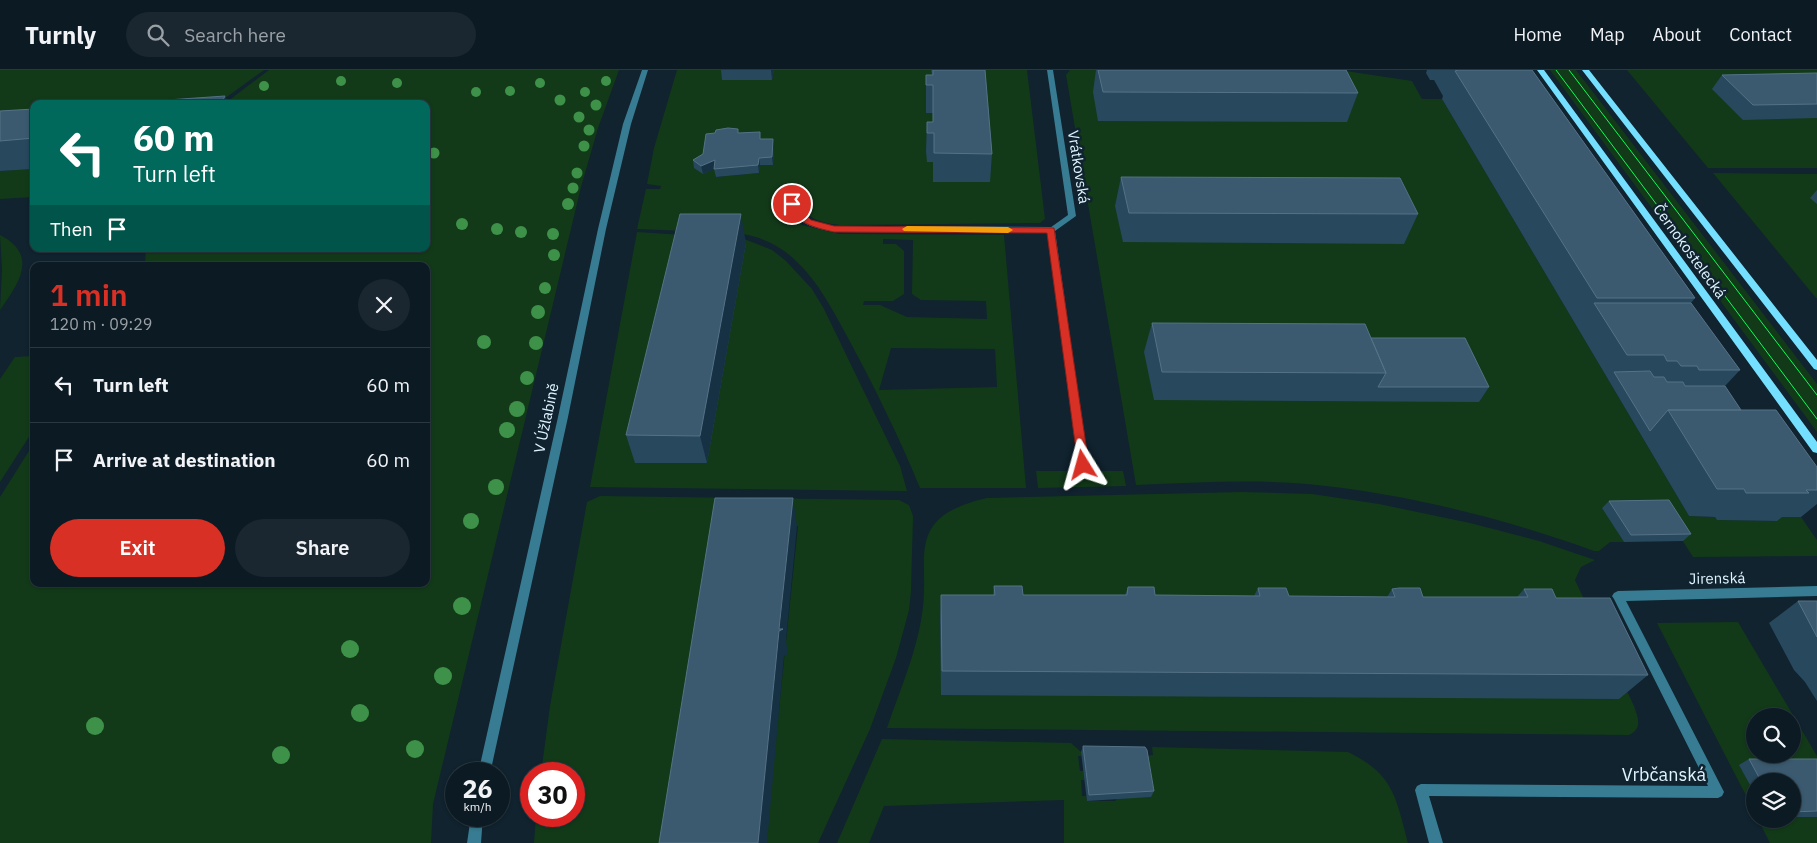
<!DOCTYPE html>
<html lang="en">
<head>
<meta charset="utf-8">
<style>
  :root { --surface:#0c1a23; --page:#1a2730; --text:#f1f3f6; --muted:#9aa1a6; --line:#2c3841; --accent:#d93025 }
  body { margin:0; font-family:"IBM Plex Sans",sans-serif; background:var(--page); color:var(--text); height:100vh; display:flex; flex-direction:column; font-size:19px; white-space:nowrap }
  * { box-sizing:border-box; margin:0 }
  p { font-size:16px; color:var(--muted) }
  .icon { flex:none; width:28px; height:28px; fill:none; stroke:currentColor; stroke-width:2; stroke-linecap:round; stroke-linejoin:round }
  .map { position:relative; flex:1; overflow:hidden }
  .panel { position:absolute; left:30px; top:192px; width:400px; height:325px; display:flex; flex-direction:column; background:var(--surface); border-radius:10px; box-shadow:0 1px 4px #0004,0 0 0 1px var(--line) }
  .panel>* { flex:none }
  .top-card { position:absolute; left:30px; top:30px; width:400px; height:152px; border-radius:10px; box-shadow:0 1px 4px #0004,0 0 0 1px var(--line); background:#00695c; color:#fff; overflow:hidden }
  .buttons { position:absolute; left:1746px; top:638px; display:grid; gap:10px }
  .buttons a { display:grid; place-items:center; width:55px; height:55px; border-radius:50%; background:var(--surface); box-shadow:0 1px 4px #0004,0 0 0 1px var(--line); font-size:25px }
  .speed { position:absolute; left:445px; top:692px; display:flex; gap:10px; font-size:25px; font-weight:700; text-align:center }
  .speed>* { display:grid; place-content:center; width:65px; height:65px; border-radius:50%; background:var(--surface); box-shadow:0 1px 4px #0004,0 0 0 1px var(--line); line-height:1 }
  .speed small { font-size:12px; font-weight:400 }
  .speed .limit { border:8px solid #d22; background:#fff; color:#111 }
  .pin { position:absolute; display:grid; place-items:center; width:42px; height:42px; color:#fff; margin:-21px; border:2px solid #fff; border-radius:50%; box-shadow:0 1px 5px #0007 }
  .me { position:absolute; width:55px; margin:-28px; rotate:352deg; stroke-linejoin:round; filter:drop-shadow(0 0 4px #0008) }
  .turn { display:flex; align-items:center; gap:18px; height:105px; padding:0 20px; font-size:22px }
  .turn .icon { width:65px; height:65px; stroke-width:2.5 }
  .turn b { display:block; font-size:35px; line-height:42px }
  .then { display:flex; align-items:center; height:48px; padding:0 20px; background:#0003; gap:10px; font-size:19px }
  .round { display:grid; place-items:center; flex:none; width:52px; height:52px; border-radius:26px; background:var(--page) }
  .headline { display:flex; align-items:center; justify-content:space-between; height:85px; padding:0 20px }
  h1 { font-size:30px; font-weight:600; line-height:38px; color:var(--accent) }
  .primary-button { display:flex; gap:10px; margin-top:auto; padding:10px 20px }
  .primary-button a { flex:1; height:58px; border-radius:30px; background:var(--accent); color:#fff; font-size:20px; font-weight:600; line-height:58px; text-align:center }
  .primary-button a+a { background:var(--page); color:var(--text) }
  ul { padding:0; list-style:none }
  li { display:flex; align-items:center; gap:15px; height:75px; padding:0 20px; border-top:1px solid var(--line) }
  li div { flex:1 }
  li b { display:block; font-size:19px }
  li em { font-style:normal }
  header { display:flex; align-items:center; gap:30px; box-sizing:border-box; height:70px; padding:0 25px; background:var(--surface); border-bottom:1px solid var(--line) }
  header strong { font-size:24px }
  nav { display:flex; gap:28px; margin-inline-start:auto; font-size:18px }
  .search { width:350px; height:45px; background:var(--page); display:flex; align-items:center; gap:12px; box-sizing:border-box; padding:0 18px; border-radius:28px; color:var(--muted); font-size:19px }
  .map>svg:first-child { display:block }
  .green { fill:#123a19; fill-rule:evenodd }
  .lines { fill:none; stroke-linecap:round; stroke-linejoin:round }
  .service { fill:#377c92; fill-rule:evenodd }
  .minor { fill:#377c92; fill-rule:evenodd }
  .secondary { fill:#75dfff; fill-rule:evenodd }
  .tram { stroke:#0aff55; stroke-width:1 }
  .tree { fill:#3e9148 }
  .wall { fill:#28485e }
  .shaded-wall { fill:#163144 }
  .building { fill:#3b5a6f; stroke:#557286 }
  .route { fill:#d93025; stroke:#8d1f18 }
  .slow { fill:#f59e0b }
  .labels { text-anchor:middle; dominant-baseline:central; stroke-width:5; stroke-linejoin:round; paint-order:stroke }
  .street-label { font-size:15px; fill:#def4ff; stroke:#10232f }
  .near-street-label { font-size:18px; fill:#def4ff; stroke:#10232f }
</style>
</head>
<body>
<header>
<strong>Turnly</strong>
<div class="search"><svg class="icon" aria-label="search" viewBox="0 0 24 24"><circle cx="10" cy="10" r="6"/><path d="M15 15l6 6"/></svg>Search here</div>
<nav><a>Home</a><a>Map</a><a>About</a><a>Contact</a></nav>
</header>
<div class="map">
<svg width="1817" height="773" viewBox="0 0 1817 773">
  <rect width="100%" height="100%" fill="#10232f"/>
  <path class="green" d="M0,0h264l-47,34h-183v19l-34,2z
    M269,0h350l-21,58 -17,59 -148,617 -2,39h-431v-346l34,-54v141h392v-318h-287l6,-2 1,-15h280v-145h-202z
    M677,0h48l-2,10h49l2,-10h253l18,149 -5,4 -200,2c-16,-2 -33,-5 -40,-21l-17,1 6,12 13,8 37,9 165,1 22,253h-106c-21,-51 -45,-100 -72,-150 -15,-27 -29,-56 -53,-78 -15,-15 -36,-24 -57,-27l-101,-4 9,-40h14l1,-3 -14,-2 7,-36zM705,92l68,3h-13l-1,8 -43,4 1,-9zM883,169l30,1 -1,54 9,6 65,1 1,18 -80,-2 -27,-12h-17l1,-4h29l11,-7v-43l-8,-7h-13zM891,278l104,1 2,38 -118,3z
    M1070,0h269l73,11 10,18h20l247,417 26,1 2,3 60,1 -2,-4h26l16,23v16l-124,1 -32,-50 -58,1 21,34h-14l-11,9h-5c-91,-33 -191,-58 -287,-67 -56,-5 -114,-1 -171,1l-70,-410z
    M1550,0h26l241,314v48z
    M1627,0h190v98h-109z
    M34,99v28l-34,2v-28z
    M1713,103l104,1v124h-1z
    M637,162l107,7 28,11 14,11 26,28 12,20 76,157 7,25 -317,-4z
    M0,165c39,20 19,48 0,75l2,-40z
    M34,286v73l-34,53v-103l15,-22z
    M1036,401h87l3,15 -88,2z
    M1242,422l70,2 67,10 91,19 69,18 56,19 -14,7 -6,13 59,126c4,12 9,22 -5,29l-742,-7c15,-44 37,-92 37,-139 1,-22 -4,-44 9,-63 11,-16 36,-24 54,-28z
    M600,426l299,4 10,5 4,11 -2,75 -2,19 -13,48 -26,71 -52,114h-53l33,-317 -76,-1 -49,318h-139l2,-27h38v-42h-33l9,-68 37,-204z
    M1738,552l79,134v15l-77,-6 15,29v19l-98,-190zM1755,646h37v38h-37z
    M882,669l189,4 10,9v4h-3l2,15h3l2,9h-4l1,16h4l1,5h28l30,-45 8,-1 -1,-8 196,5c46,22 48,46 60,91h-344v-43l-180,6 -15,37h-32z
    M1793,747h24v26h-47l-12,-24h34z"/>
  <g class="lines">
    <path class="service" d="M789,132h6c9,18 20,21 39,24l217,1 4,3 -4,3 -217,-1c-19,-4 -39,-8 -46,-28z"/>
    <path class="minor" d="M642,0h6l-17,54 -25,105 -38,188 -78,357h-12l80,-357 40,-188 25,-105z
      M1047,0h6l23,146 -21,15 33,234 -1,3h-8l-1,-3 -31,-235 21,-15z
      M1817,516v10l-191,5 96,187 2,4 -2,4 -4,2 -289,-2 14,47h-14l-14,-53 2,-4 4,-2 287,2 -94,-187 -2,-3 2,-3 4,-2z
      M471,746h12l-2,27h-14z"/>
    <path class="secondary" d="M1537,0h7l273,372v11l-4,-1z
      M1582,0h7l228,290v10l-3,-1z"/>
    <path class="tram" d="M1556,0l261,349
      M1569,0l248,325"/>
  </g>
  <g class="tree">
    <circle cx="341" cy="11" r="5"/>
    <circle cx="606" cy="11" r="5"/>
    <circle cx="397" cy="13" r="5"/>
    <circle cx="540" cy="13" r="5"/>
    <circle cx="264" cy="16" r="5"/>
    <circle cx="510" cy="21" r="5"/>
    <circle cx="476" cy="22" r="5"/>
    <circle cx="585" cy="22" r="5"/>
    <circle cx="560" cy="30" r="5.5"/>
    <circle cx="596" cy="35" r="5.5"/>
    <circle cx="579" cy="47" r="5.5"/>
    <circle cx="589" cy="60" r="5.5"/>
    <circle cx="584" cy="76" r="5.5"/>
    <circle cx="434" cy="83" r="5.5"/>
    <circle cx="577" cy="103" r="5.5"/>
    <circle cx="573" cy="118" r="5.5"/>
    <circle cx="568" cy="134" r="6"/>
    <circle cx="462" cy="154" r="6"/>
    <circle cx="497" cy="159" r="6"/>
    <circle cx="521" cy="162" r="6"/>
    <circle cx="553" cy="164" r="6"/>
    <circle cx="554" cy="185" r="6"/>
    <circle cx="545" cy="218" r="6"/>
    <circle cx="538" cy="242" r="7"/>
    <circle cx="484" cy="272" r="7"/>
    <circle cx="536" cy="273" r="7"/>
    <circle cx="527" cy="308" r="7"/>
    <circle cx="517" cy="339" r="8"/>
    <circle cx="507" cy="360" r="8"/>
    <circle cx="496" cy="417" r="8"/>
    <circle cx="471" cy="451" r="8"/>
    <circle cx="462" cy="536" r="9"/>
    <circle cx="350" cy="579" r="9"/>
    <circle cx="443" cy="606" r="9"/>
    <circle cx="360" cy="643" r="9"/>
    <circle cx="95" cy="656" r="9"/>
    <circle cx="415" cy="679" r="9"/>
    <circle cx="281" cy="685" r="9"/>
  </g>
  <path class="wall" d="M721,0h53l-2,10h-50z
    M931,0h54l7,84 -2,28h-57v-20h-6l-1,-11 1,-29h6v-9h-7v-38h6z
    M1096,0h250l12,23 -11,29 -249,-1 -5,-29z
    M1427,0h105l163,228 -4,5 49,67 -15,16 16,24 76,57v37l-16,13h-19l-5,4 -60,-1 -2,-3 -26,-1 -247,-417 1,-3 -9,-16h-4l-4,-7z
    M1817,3v45l-74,2 -31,-31 10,-14z
    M34,39v60l-34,2v-60z
    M715,63h24l22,6 13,8 -1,18h-13l-1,8 -43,4 -2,-8 -11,5 -9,-6 -1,-8 10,-6z
    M1121,107l297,37 -14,30 -281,-2 -8,-36z
    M1817,120v14l-7,-6z
    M746,173l-39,220h-72l-9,-28z
    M1152,253l219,15 118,49 -10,15 -325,-2 -10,-48z
    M1609,431l82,33 -8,7 -59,1 -22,-34z
    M994,516l29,9h102l3,-8 27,8 99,1 4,-8 31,8 98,1 5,-8 31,8h94l7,-8 32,9 92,77 -29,24 -678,-4 -1,-75 1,-25h52z
    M1798,531h19v100l-12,-19 -11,-12 -25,-47z
    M1083,676l71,45 -3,6 -64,4 -6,-49z
    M1749,689h68v58h-25v-36h-37v13l-16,-29z"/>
  <path class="shaded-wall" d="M771,0h3l-2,10z
    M225,26l5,8h-9z
    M773,69l1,8 -1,18 -1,-8z
    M759,88l1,7 -1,8 -1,-8z
    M715,90l2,8 -14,6 -2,-8z
    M741,144l5,29 -39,220 -7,-27z
    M793,428l4,28 -11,114 2,14 -4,2 -17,187h-9z"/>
  <path class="building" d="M933,0h52l7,84 -58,-1v-20h-7v-11h6v-37h-7v-10h7z
    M1098,0h248l12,23 -255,-1z
    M1458,0h74l163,228h-98l-142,-227z
    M1817,3v31l-64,1 -31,-30z
    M225,26l-4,8h-112z
    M34,39v29l-34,3v-30z
    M728,58l10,1v4l22,-1v7h13l-1,18 -13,1 -1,7 -44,4 1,-9 -14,6 -8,-6 10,-6 3,-20 9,-1 1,-3z
    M1121,107l279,1 18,36 -289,-1z
    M680,144h61l-41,222 -74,-1z
    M1594,233h97l49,67h-41l-2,-4h-16l-4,-5h-10l-3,-6h-37z
    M1152,253l213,1 21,49 -224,-1z
    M1371,268h94l24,49h-111l8,-14z
    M1650,301l4,6h10l3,5h16l2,4h40l16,24h-73l-18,21 -36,-59z
    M1668,340h108l41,57v23h-11l3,3h-63l-2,-4h-27z
    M715,428h78l-14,131h4l-4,2 -21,212h-99z
    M1669,430l22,34 -60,1 -22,-34z
    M994,516h28l1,9h104l1,-8h26l1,8 105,1 -2,-8h28l3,8 106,1 -3,-8 7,-1h21l3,9h105l-4,-8h28l4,9h54l38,77 -706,-4 -1,-76h54z
    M1798,531h19v36z
    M1083,676l62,1 2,3 7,41 -65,4z
    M1749,689h68v52l-25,1v-31h-31z"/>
  <path class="route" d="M792,131l19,19 23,6 220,2 35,237 -2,3 -4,1 -5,-4 -31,-232 -213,-1c-21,-5 -36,-8 -47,-28z"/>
  <path class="slow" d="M907,156l101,1 5,3 -5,3 -104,-2 -2,-2z"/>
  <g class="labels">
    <g class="street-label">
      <text transform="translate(1079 97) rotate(81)">Vrátkovská</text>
      <text transform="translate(1690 181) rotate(54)">Černokostelecká</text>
      <text transform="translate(546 348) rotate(-78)">V Úžlabině</text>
      <text transform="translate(1717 508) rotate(-1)">Jirenská</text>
    </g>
    <g class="near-street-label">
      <text x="1664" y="704">Vrbčanská</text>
    </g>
  </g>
</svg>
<div class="buttons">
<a><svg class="icon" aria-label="search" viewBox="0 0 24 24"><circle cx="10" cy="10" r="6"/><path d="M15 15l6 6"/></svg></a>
<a><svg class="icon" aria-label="layers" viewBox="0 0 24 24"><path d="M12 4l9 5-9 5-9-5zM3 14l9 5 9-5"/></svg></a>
</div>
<div class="speed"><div>26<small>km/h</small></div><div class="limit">30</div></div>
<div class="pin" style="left:792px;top:134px;background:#d93025"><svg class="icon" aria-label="arrive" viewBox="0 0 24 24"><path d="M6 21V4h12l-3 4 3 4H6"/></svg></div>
<svg class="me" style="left:1083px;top:395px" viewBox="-20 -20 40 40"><path d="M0-17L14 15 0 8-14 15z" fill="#d93025" stroke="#fff" stroke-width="4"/></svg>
<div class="top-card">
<div class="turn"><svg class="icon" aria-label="left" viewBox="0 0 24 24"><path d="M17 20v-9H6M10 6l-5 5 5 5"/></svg><div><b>60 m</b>Turn left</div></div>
<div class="then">Then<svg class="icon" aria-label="arrive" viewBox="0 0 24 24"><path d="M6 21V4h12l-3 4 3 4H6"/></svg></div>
</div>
<section class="panel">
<div class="headline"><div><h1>1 min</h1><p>120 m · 09:29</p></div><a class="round"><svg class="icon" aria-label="close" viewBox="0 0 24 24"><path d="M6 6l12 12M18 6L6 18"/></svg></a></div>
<ul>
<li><svg class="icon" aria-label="left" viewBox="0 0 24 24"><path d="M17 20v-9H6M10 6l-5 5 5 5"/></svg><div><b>Turn left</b></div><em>60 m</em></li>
<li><svg class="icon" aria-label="arrive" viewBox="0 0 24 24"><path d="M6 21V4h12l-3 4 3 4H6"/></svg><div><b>Arrive at destination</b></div><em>60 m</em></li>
</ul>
<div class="primary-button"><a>Exit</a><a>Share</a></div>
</section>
</div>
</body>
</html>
